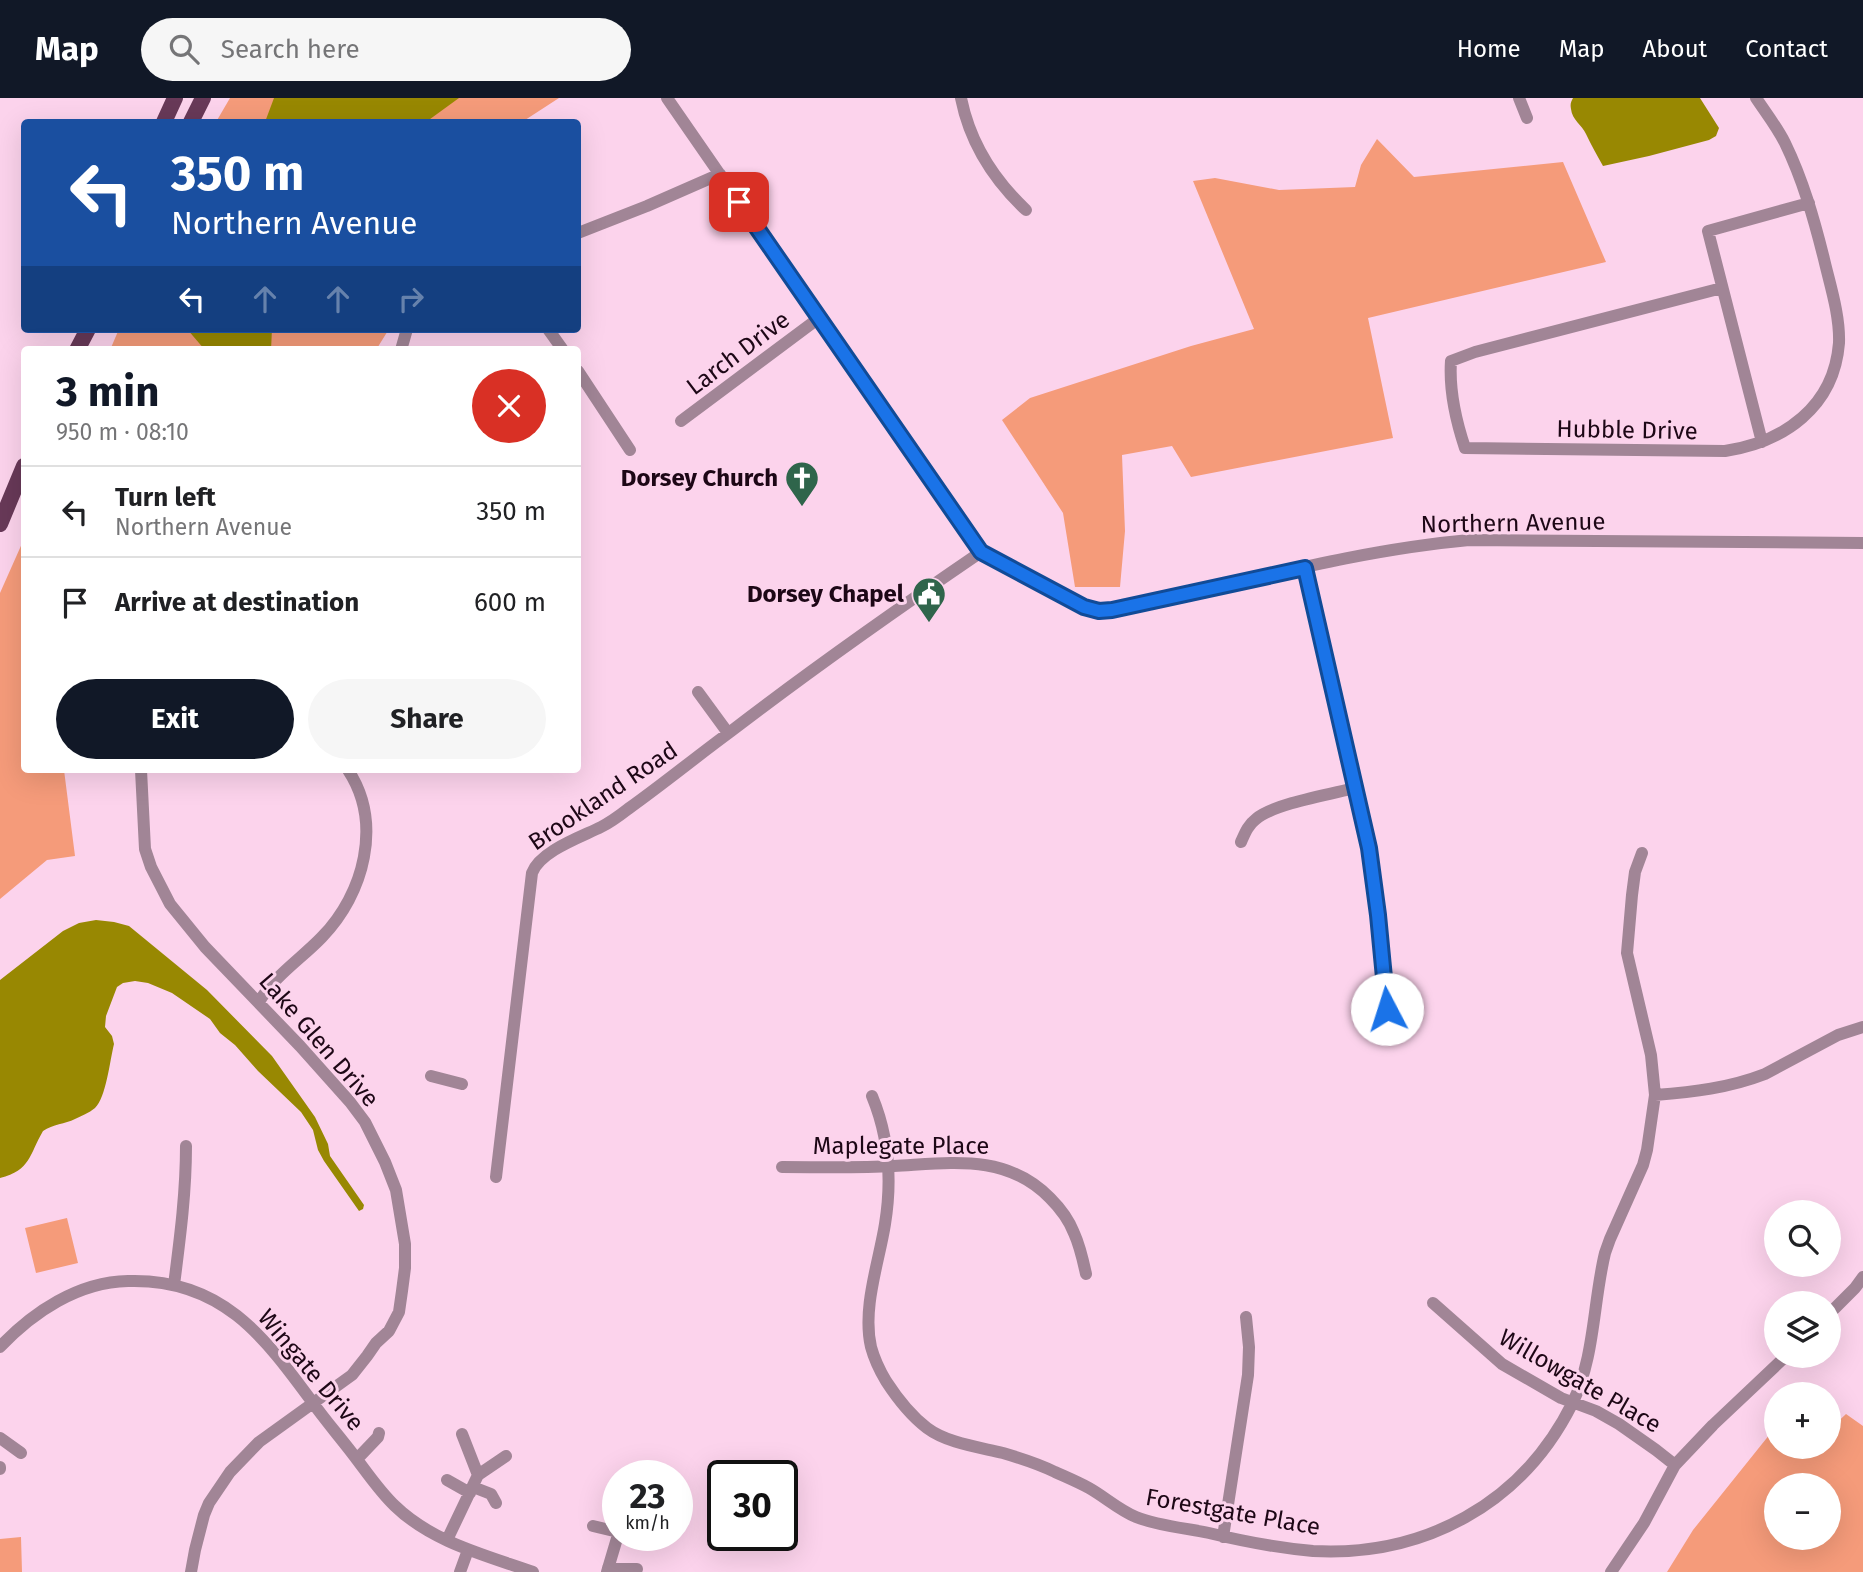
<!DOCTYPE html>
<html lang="en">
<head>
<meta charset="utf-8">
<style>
  :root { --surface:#fff; --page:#f6f6f6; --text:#202124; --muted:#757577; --line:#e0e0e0; --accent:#111827 }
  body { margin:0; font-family:"Fira Sans",sans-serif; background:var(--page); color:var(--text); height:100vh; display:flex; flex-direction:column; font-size:26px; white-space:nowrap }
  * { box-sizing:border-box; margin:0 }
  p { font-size:23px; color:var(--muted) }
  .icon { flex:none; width:38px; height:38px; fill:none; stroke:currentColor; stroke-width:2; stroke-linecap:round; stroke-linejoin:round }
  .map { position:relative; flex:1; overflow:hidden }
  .drawer { position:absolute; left:21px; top:248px; width:560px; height:427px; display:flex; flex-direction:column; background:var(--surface); border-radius:7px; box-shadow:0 7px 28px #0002 }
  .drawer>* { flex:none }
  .banner { position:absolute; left:21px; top:21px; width:560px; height:214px; border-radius:7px; box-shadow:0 7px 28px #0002; background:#1a4fa0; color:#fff; overflow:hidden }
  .tools { position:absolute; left:1764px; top:1102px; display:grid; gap:14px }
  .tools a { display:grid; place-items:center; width:77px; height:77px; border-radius:50%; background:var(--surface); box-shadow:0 7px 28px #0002; font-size:35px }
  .speed { position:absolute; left:602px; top:1362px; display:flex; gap:14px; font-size:35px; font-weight:700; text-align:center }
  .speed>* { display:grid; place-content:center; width:91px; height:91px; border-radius:50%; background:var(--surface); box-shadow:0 7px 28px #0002; line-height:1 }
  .speed small { font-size:18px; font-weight:400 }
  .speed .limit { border:4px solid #111; border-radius:10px; background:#fff; color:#111 }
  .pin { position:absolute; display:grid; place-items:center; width:60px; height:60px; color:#fff; margin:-30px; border-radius:14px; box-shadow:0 4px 10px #0006 }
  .me { position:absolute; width:77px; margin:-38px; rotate:355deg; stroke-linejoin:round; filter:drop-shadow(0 0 5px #0008) }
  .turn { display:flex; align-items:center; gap:24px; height:147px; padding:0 35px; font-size:32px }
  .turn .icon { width:91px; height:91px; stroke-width:2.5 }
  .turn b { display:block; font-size:49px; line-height:60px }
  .lanes { display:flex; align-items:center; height:66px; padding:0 35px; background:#0003; justify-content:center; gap:35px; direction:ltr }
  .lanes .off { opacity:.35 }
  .round { display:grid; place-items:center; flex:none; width:74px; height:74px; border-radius:37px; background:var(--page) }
  .overview { display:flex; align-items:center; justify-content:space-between; height:119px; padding:0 35px }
  h1 { font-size:42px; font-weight:700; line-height:52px; color:var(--accent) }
  .cta { display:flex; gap:14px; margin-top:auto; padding:14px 35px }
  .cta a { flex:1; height:80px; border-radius:42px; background:var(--accent); color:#fff; font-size:28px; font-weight:700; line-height:80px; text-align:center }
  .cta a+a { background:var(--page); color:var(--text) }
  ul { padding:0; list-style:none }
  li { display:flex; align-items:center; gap:21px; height:91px; padding:0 35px; border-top:2px solid var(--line) }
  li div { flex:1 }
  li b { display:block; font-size:26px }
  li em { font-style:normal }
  header { display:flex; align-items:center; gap:42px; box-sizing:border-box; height:98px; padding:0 35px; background:var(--accent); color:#fff }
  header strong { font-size:33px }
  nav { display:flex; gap:38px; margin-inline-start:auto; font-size:24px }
  .search { width:490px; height:63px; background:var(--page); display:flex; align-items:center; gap:18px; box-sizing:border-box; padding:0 24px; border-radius:38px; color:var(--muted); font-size:26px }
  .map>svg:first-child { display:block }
  .green { fill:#f59b7a; fill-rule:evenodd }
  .water { fill:#988802 }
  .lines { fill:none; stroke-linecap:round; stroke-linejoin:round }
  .minor { stroke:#a18596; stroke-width:12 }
  .major { stroke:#683958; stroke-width:16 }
  .route-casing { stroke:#114b97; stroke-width:18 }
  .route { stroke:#1a73e8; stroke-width:12 }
  .labels { text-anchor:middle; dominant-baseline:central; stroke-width:6; stroke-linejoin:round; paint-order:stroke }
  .street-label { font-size:24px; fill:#1d0716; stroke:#fcd3ec }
  .poi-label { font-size:24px; font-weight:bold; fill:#1d0716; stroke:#fcd3ec; text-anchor:end }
</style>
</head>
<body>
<header>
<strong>Map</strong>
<div class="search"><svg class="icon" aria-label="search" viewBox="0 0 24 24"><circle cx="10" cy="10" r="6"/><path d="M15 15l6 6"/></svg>Search here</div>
<nav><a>Home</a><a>Map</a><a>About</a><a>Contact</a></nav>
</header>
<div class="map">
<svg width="1863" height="1474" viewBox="0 0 1863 1474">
  <rect width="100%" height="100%" fill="#fcd3ec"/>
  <path class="green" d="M230,0h329l-37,24h-306z
    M1377,41l37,38 149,-15 43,100 -238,56 25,120 -202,39 -19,-31 -50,9 3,76 -5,56h-45l-12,-74 -61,-93 28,-22 161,-52 63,-17 -61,-148 22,-3 64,12 76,-3 6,-22z
    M119,231h270l-13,21h-266z
    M24,441v231h40l11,86 -28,4 -47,39v-306z
    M67,1120l11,45 -42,10 -11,-45z
    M1846,1316l17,12v146h-196l26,-42 81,-101 2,1v17h53v-17zM1776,1388h53v52h-53z
    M21,1439l1,35h-22v-33z"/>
  <path class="water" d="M274,0h185l-33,24h-161z
    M1573,0h127l19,30 -3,8 -7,4 -60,16 -46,10c-6,-11 -12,-21 -17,-32 -4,-9 -14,-14 -15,-25 -1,-5 0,-7 2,-11z
    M187,231h85l-1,21h-66z
    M96,822l18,2 15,4 78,64 65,66 43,61 13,27 2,12 34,49 -1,4 -4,2 -35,-50 -6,-11 -5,-20 -12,-18 -43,-41 -23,-26 -15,-12 -10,-14 -38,-26 -24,-10 -13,-2 -12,2 -6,4 -11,29 -1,11 7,9 2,8c-4,16 -8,54 -19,64 -6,5 -14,8 -20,11 -10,5 -22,5 -32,12 -14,24 -12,39 -43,47v-198l63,-49 16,-8z"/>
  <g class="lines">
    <path class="minor" d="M667,0l314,454 103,55 15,4 13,-1c119,-24 236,-59 357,-70l394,3
      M961,0c9,45 32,81 65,112
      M1519,0l8,20
      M578,135l69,-27 73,-32
      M1722,190l-247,64 -24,9c-2,29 5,60 14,87l260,3c59,-9 109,-44 114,-108 1,-28 -9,-58 -15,-84 -10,-40 -21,-79 -39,-116 -8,-16 -19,-30 -29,-45
      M548,231l15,21
      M401,252l6,-21
      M578,273l52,79
      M681,323l138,-103
      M1762,344l-54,-211 101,-28
      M1305,470l64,280 9,66 8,95 10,13
      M698,594l30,41
      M141,672l4,79 6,18 19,37 35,43 95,99 50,56 15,20 20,40 11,28 9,54v24l-3,23 -3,21 -10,19 -13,12 -9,13 -15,19 -93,67 -29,30 -21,31 -5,12 -9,35 -4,22
      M1241,744c4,-9 7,-17 15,-23 17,-15 75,-25 99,-31
      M259,904c15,-26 42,-43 63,-65 42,-43 61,-114 26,-167
      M431,978l31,8
      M1655,997c38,-3 74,-7 110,-21l73,-39 25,-8
      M872,998c17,41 20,85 13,128 -6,38 -23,84 -14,123 3,11 9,24 15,34 11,17 24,34 41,47 20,15 51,19 76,25 17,5 36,11 52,19 11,5 23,10 34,16 16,9 30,22 47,29 23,9 49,11 73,16 33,8 69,15 104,18 111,6 209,-47 259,-147 23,-46 21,-102 33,-151l5,-14 33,-74 4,-15 8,-55 -4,-40 -24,-102 5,-58 3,-23 7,-19
      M782,1069c38,0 75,1 112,-1 57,-3 112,-13 156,32 10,10 19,22 24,35 6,13 9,27 12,41
      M496,1079l36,-304c8,-22 49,-36 69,-46 10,-5 18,-11 27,-18 35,-25 68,-52 102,-77 82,-63 166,-122 251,-180
      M174,1187c6,-47 12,-92 12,-139
      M1433,1205l69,61 59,34 35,13 23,13 37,26 19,15
      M1829,1216l26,-26 8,-11
      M0,1249c33,-35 78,-65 128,-66 93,-3 135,54 185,122 12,17 26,33 39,50 14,18 27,38 43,53 37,36 90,49 138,66
      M462,1336l16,41
      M0,1340l21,15
      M357,1361l21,-22 1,-4
      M0,1369v2
      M447,1382l23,13
      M473,1389l18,7 5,9
      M593,1428l25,6
      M1223,1439l25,-162 1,-28 -3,-30
      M447,1442l31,-65 28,-19
      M608,1470l15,1h14
      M460,1474l8,-22
      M607,1474l11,-37
      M1611,1474l33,-49 31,-58 38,-40 73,-69"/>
    <path class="major" d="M164,24l11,-24
      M191,24l12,-24
      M77,252l11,-21
      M0,426l24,-58"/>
  </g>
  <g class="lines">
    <g class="route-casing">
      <path id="route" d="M739,104l242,350 103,55 15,4 13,-1 193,-42 64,280 9,67 9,94"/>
    </g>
    <use href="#route" class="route"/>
  </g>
  <defs>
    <g id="church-pin" transform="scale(1.75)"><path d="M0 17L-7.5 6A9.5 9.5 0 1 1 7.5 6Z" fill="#2f654b" stroke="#fcd3ec"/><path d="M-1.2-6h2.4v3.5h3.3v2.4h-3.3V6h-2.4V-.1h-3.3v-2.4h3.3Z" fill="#fff"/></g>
    <g id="civic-pin" transform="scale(1.75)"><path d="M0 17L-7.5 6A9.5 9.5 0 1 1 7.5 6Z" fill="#2f654b" stroke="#fcd3ec"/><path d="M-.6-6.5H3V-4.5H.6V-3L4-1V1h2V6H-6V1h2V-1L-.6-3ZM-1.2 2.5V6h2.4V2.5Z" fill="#fff"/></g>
  </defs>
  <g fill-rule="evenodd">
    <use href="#church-pin" x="802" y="380"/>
    <use href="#civic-pin" x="929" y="496"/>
  </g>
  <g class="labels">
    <g class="street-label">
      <text transform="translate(738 255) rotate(-37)">Larch Drive</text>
      <text transform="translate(1627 332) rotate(1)">Hubble Drive</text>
      <text transform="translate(1513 425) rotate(-1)">Northern Avenue</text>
      <text transform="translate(603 698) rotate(-34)">Brookland Road</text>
      <text transform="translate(319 942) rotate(49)">Lake Glen Drive</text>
      <text x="901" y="1048">Maplegate Place</text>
      <text transform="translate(311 1272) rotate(50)">Wingate Drive</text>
      <text transform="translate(1580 1283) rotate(30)">Willowgate Place</text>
      <text transform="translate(1233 1414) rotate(10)">Forestgate Place</text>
    </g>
    <g class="poi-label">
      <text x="778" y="380">Dorsey Church</text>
      <text x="904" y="496">Dorsey Chapel</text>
    </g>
  </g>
</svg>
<div class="tools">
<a><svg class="icon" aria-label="search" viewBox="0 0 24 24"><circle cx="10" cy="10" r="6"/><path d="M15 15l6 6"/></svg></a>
<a><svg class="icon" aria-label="layers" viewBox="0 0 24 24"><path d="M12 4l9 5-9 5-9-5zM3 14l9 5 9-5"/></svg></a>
<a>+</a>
<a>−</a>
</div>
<div class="speed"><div>23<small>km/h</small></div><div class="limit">30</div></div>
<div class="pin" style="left:739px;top:104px;background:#d93025"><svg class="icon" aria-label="arrive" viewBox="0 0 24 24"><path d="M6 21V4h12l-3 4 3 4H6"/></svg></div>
<svg class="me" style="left:1387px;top:911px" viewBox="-20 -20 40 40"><circle r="19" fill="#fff"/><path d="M0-13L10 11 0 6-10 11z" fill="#1a73e8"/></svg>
<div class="banner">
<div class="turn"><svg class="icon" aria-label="left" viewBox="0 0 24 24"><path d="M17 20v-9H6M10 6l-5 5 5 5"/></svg><div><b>350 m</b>Northern Avenue</div></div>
<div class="lanes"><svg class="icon" aria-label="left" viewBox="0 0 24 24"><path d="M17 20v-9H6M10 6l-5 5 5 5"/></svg><svg class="icon off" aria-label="ahead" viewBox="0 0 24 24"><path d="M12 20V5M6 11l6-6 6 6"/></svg><svg class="icon off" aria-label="ahead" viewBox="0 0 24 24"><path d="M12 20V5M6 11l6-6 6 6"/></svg><svg class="icon off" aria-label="right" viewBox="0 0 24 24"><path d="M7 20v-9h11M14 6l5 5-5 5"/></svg></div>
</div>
<section class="drawer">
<div class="overview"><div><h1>3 min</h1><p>950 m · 08:10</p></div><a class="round" style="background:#d93025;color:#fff"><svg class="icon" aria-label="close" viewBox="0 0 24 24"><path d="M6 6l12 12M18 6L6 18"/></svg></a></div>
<ul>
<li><svg class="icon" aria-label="left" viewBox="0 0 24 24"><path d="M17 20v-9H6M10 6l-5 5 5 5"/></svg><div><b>Turn left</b><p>Northern Avenue</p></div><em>350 m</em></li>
<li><svg class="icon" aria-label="arrive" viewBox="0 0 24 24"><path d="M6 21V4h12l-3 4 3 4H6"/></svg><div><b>Arrive at destination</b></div><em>600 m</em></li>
</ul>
<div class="cta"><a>Exit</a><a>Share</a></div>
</section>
</div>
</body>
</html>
